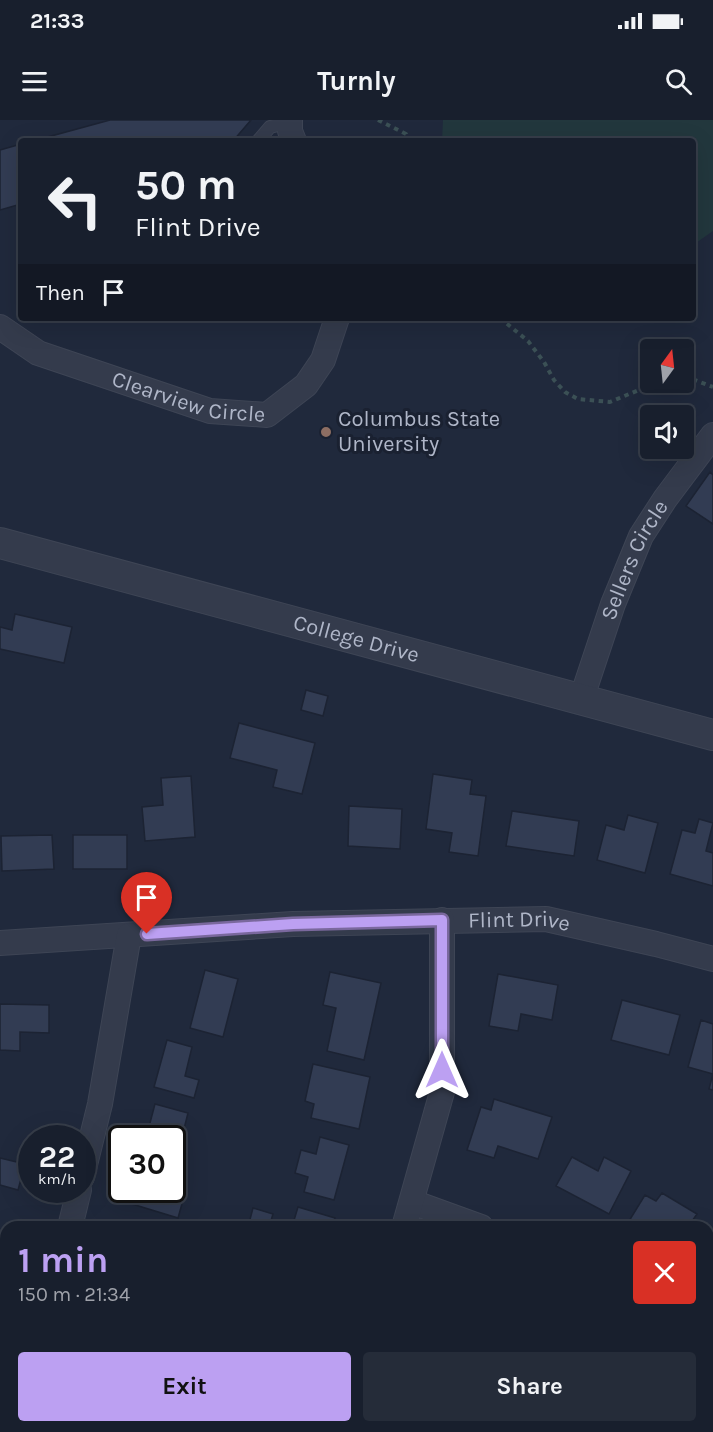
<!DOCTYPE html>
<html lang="en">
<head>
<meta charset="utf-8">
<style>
  :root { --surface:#181f2d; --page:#252c39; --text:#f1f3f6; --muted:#9fa2aa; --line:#363d49; --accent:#bca0f2 }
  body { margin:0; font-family:Karla,sans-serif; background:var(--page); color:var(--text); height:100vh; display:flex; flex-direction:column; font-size:22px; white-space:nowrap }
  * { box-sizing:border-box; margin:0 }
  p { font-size:20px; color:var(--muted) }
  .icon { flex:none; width:33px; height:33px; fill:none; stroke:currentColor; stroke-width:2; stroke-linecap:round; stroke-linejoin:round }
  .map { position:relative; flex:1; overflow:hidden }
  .sheet { position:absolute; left:0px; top:1101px; width:714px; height:212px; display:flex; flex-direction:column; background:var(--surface); border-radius:18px 18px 0 0; box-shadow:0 6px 24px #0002,0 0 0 2px var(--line) }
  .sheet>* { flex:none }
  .guide { position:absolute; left:18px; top:18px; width:678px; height:183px; border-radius:6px; box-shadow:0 6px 24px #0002,0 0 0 2px var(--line); background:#181f2d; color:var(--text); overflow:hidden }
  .needle { width:39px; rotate:15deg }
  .fabs { position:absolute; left:640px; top:219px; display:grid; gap:12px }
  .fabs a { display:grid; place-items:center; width:54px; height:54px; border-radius:6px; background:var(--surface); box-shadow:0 6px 24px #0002,0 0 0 2px var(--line); font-size:30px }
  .speed { position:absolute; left:18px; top:1005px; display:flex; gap:12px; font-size:30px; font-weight:700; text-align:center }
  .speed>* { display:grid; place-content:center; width:78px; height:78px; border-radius:50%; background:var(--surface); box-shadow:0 6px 24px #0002,0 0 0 2px var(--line); line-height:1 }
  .speed small { font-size:15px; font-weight:400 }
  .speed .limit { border:3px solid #111; border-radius:9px; background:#fff; color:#111 }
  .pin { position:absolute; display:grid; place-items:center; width:51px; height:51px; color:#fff; margin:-62px -26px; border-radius:50% 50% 50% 0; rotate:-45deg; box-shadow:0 0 6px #0007 }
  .pin .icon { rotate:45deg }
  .me { position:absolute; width:66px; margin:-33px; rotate:0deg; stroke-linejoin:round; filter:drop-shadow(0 0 4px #0008) }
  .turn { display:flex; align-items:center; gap:21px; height:126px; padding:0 18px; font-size:27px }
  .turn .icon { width:78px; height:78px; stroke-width:2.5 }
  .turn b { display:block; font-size:42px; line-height:51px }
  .then { display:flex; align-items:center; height:57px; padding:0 18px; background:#0003; gap:12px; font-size:22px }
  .round { display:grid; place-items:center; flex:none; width:63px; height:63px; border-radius:6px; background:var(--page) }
  .summary { display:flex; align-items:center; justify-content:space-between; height:102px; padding:0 18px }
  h1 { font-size:36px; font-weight:700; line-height:45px; color:var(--accent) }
  .button { display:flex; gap:12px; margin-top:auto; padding:12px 18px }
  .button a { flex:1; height:69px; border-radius:6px; background:var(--accent); color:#111; font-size:24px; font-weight:700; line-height:69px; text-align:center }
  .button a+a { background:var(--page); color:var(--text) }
  .status { display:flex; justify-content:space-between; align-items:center; height:42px; padding:0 30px; background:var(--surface); direction:ltr }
  .status svg { height:16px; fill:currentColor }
  header { display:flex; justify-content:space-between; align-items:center; height:78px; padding:0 18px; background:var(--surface); font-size:27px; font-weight:700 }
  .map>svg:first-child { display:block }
  .green { fill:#22373d }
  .building { fill:#323c53; stroke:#1c2333; stroke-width:1.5 }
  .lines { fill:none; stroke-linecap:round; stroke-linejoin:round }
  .service-casing { stroke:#3e4555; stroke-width:14 }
  .minor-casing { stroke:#3e4555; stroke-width:26 }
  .tertiary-casing { stroke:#3e4555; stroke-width:32 }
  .path { stroke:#3b5055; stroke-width:4; stroke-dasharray:4.5 4.5; stroke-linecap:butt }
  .service { stroke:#343b4c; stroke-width:12 }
  .minor { stroke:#343b4c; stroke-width:24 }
  .tertiary { stroke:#343b4c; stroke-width:30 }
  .route-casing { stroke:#7a689d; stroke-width:15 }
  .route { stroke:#bca0f2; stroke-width:10 }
  .education-dot { fill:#8d6e63; stroke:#1a2131; stroke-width:2 }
  .labels { text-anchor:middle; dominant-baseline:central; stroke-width:6; stroke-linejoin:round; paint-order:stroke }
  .street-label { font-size:22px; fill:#afb6c8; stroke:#1a2131 }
  .poi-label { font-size:22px; fill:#afb6c8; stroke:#1a2131; text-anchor:start }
</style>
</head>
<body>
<div class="status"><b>21:33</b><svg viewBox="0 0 49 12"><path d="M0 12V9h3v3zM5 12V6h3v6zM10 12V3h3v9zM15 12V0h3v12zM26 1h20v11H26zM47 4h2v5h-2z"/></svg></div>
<header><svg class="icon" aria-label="menu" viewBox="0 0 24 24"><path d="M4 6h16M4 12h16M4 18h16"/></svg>Turnly<svg class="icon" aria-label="search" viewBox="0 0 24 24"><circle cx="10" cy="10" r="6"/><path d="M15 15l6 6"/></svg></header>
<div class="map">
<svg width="713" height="1312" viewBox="0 0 713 1312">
  <rect width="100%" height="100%" fill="#20293c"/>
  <path class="green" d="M443,0h270v111l-20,14v-104h-251z"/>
  <path class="building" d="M110,0h141l-18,21h-200z
    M21,24v60l-21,6v-60z
    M710,352l3,3v49l-27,-18z
    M15,494l57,13 -8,36 -64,-14v-22l12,3z
    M306,570l22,6 -5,20 -22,-6z
    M239,603l76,20 -13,51 -29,-7 4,-17 -47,-12z
    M433,654l39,6 -2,14 16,2 -8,60 -29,-4 3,-19 -26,-4z
    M191,656l4,61 -50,4 -3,-34 21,-2 -2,-27z
    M349,686l53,3 -2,40 -52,-3z
    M512,691l67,10 -5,35 -68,-10z
    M628,695l30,8 -13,50 -48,-13 9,-35 18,5z
    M699,699l14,4 -7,28 7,2v33l-43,-12 12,-44 13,3z
    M52,715l2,34 -52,2 -1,-35z
    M73,715h54v34h-54z
    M205,850l33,9 -15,58 -33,-9z
    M330,852l51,11 -17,77 -37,-9 9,-43 -13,-3z
    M498,854l60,11 -6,35 -31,-6 -3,17 -29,-5z
    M622,880l58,15 -11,40 -58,-15z
    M0,884l49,1v28l-29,-1v19l-20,-1z
    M701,900l12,4v66l-4,-1 4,-15 -25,-7z
    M167,920l25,7 -7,29 14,4 -5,18 -40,-11z
    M313,944l57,13 -11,52 -48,-11 3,-14 -9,-3z
    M494,979l58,18 -14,42 -40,-13 -4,12 -27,-8 14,-43 10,3z
    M155,984l33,9 -13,52 -3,-1v-26h-26z
    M320,1017l29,8 -15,55 -30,-8 4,-15 -13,-4 6,-23 15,4z
    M572,1037l26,14 6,-14 27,14 -22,43 -53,-28z
    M0,1038l25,6 -7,26 -18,-5z
    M172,1069l13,4 -7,25 -46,-14 4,-14z
    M662,1073l35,21 -9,13h-49l-10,-6 16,-26 11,6z
    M298,1087l37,11 -3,9h-40z
    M253,1088l20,6 -4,13h-21z
    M708,1110l5,3v40l-5,-3z
    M53,1306h50l-2,6 -14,-4 -1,4h-34z
    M463,1306h33l-1,6h-11z
    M654,1306h30l12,6h-45z"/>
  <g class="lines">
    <g class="service-casing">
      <path id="service" d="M258,21l12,-14 20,-5"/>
    </g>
    <g class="minor-casing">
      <g id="minor">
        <path d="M290,0v11l4,10"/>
        <path id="s1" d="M0,207l38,26 172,58 57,4 39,-30 17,-25 14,-42"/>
        <path id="s2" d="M581,580l32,-96 28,-68 24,-37 48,-64"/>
        <path id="s3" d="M0,823l293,-19 253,-5 110,25 57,15"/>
        <path d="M82,1057l18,-73 29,-169"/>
        <path d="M412,1082l69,25"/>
        <path d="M70,1107l9,-37"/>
        <path d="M404,1107l38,-135v-172"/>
        <path d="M0,1133h6"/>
        <path d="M708,1234l5,3"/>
        <path d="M3,1312l3,-8"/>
        <path d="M343,1312l2,-6"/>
      </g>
    </g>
    <g class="tertiary-casing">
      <g id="tertiary">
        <path id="s4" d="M0,423l713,192"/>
      </g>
    </g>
    <path class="path" d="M378,0l28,14 2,7
      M500,198l28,23 16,21 10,18 11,12 13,7 32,3 48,-20
      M684,259h8l21,8"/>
    <use href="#service" class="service"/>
    <use href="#minor" class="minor"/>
    <use href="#tertiary" class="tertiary"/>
  </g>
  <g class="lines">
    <g class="route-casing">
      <path id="route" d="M147,814l146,-10 149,-4v150"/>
    </g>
    <use href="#route" class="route"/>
  </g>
  <circle class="education-dot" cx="326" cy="312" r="6"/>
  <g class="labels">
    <g class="street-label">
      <text stroke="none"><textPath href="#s1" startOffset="204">Clearview Circle</textPath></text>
      <text stroke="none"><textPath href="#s2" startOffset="150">Sellers Circle</textPath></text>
      <text stroke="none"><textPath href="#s4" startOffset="369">College Drive</textPath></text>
      <text stroke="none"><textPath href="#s3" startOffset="520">Flint Drive</textPath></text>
    </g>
    <g class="poi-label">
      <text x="338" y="299">Columbus State<tspan x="338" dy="25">University</tspan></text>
    </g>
  </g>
</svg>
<div class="fabs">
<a><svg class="needle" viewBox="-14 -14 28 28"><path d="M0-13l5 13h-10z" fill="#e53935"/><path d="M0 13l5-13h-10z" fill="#9fa2aa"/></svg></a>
<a><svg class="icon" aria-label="sound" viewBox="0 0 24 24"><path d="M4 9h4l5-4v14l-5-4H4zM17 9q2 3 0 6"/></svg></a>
</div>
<div class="speed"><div>22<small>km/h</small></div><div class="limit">30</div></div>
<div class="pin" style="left:147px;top:814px;background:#d93025"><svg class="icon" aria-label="arrive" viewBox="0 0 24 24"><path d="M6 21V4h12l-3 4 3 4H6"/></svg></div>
<svg class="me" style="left:442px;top:950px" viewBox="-20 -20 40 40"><path d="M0-17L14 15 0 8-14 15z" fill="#bca0f2" stroke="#fff" stroke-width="4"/></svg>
<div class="guide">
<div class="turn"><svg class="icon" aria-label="left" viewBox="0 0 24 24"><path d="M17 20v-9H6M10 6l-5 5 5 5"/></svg><div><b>50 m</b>Flint Drive</div></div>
<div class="then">Then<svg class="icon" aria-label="arrive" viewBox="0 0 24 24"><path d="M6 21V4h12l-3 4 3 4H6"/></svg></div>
</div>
<section class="sheet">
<div class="summary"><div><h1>1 min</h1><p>150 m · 21:34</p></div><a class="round" style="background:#d93025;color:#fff"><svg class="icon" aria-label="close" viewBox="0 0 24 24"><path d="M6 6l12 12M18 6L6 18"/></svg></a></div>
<div class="button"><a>Exit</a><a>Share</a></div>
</section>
</div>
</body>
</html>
